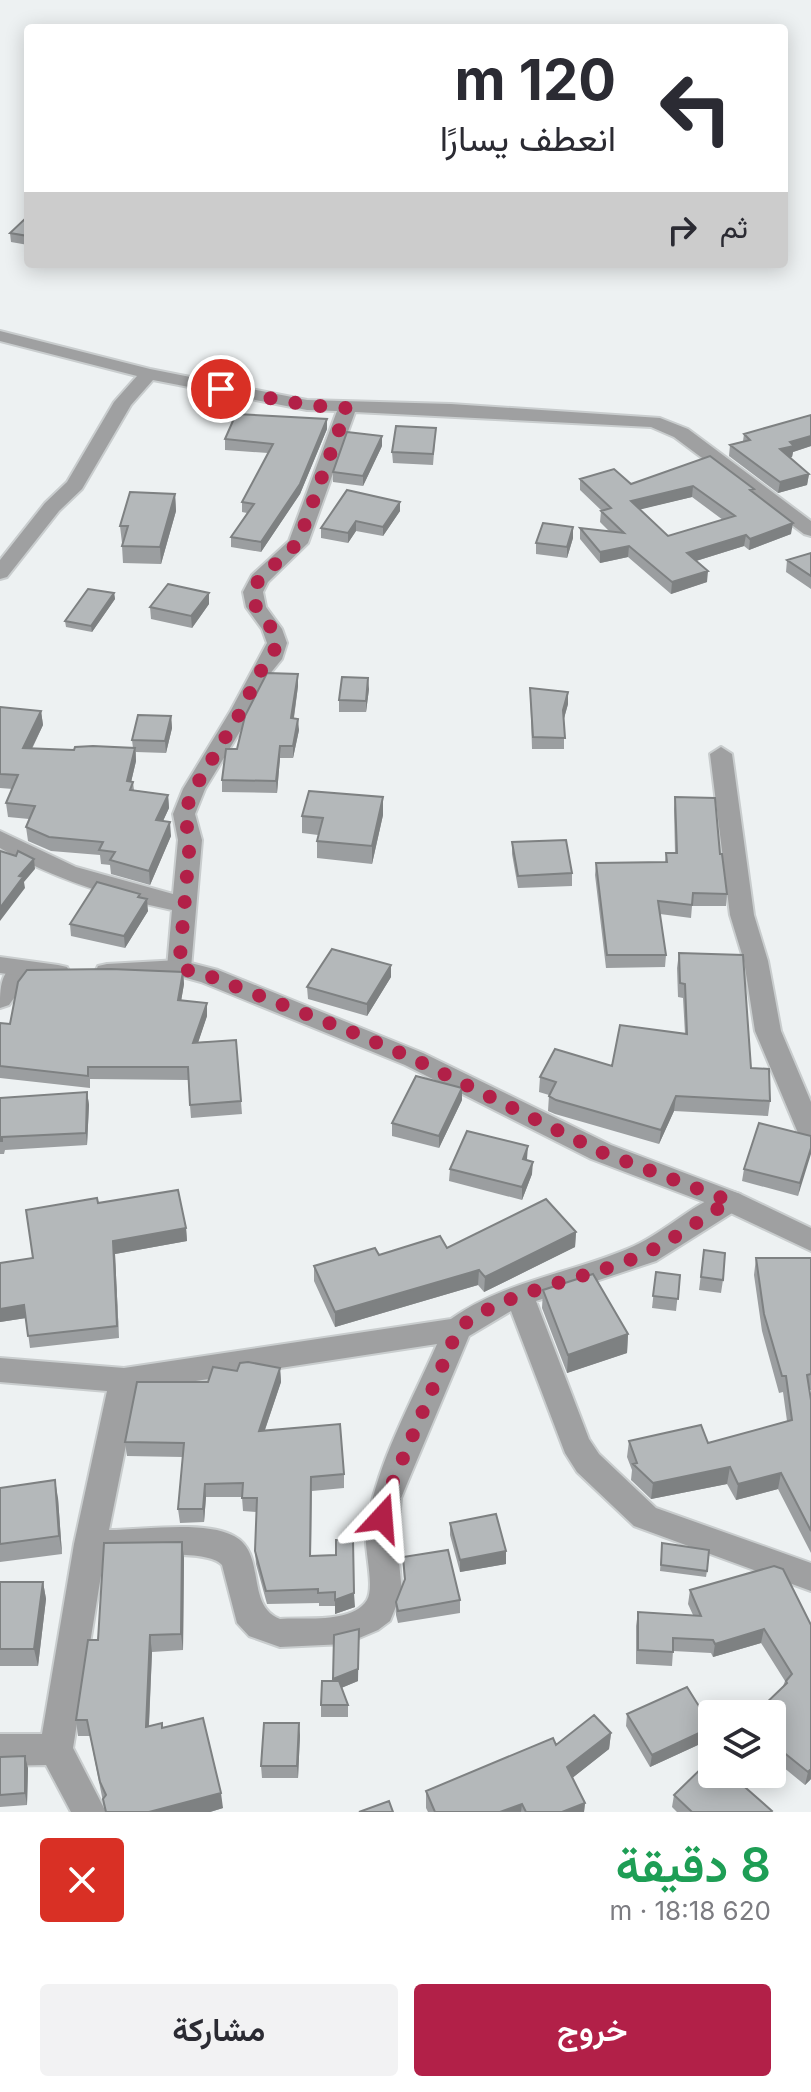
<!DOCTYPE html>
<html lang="ar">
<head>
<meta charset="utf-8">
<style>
  :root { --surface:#fff; --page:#f2f2f3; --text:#2b2b33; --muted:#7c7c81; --accent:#b22048 }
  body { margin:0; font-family:Inter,Vazirmatn,sans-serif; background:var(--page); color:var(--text); direction:rtl; height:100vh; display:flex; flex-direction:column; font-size:30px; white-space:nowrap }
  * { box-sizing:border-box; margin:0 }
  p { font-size:26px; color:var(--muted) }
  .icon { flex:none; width:44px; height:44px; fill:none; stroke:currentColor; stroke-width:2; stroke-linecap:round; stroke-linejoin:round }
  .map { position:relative; height:1812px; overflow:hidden; direction:ltr }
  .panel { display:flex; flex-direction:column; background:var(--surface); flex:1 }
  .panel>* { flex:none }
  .top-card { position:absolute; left:24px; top:24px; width:764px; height:244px; border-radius:8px; box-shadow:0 4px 20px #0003; direction:rtl; background:#fff; color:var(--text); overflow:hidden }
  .fabs { position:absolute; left:698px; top:1700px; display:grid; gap:16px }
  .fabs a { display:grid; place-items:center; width:88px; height:88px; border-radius:8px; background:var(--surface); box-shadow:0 4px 20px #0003; font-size:40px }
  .pin { position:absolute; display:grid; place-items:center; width:68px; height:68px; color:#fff; margin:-34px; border:4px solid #fff; border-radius:50%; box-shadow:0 2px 8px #0007 }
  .me { position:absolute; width:88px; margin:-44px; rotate:19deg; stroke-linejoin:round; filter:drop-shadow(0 0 6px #0008) }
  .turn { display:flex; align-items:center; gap:28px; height:168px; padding:0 40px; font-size:36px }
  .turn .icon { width:104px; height:104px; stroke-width:2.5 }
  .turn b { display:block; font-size:56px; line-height:68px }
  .then { display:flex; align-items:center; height:76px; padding:0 40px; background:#0003; gap:16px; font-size:30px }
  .round { display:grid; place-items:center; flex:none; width:84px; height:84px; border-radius:8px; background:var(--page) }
  .head { display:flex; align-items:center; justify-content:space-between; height:136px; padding:0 40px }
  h1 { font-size:48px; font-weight:600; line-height:60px; color:#1e9e55 }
  .primary-button { display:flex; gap:16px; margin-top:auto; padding:16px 40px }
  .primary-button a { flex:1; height:92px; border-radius:8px; background:var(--accent); color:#fff; font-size:32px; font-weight:600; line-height:92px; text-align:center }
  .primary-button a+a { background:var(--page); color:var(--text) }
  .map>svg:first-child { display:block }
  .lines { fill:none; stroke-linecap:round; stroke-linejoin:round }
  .minor-casing { stroke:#c9cdce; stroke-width:4 }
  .tertiary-casing { stroke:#c9cdce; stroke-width:4 }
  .minor { fill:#9fa0a1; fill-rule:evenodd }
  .tertiary { fill:#9fa0a1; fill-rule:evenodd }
  .wall { fill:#9b9ea0; fill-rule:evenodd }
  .shaded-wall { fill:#7e8182 }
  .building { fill:#b4b8ba; stroke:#7e8182; stroke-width:2; fill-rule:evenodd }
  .route { stroke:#b22048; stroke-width:14; stroke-dasharray:0 25.2 }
</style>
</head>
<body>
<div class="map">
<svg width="811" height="1812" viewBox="0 0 811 1812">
  <rect width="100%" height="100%" fill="#edf1f2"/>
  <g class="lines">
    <g class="minor-casing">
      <path id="minor" d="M0,331l150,38 157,31 144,4 209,14 28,11 123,92v15l-7,-2 -130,-97 -23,-10 -296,-15 -47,131 -40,39 -5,10 3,15 16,22 5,14 -5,16 -13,16 -16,35 -48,79 -10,25 7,26 -11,128 -3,6 -9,2 -9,-2 -3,-6 5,-58c-61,-13 -118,-31 -172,-62v-17l76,36 97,27 5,-54 -5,-26 10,-25 48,-79 36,-67 -5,-14 -16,-22 -3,-15 9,-17 37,-34 48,-130 -30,-1 -154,-30 -22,25 -49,84 -23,22 -52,66 -7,2v-19l45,-57 22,-21 47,-80 23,-26 -137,-35z
        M721,747l11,7 22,161 14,46 13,70 30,71v41l-9,-3 -4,-7 -43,-102 -11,-70 -14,-46 -20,-161z
        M22,962l9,2 3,6 -25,35 -9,3c0,-20 0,-40 22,-46z
        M730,1191l10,3 4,7 -4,7 -84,53 -120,40 53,138 10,15 57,54 155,55v28l-177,-65 -57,-54 -12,-19 -54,-142 -42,25 -68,162 -4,44 5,50 -12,29 -12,9 -33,14 -65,3 -31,-11 -12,-13 -15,-58c-15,-17 -93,-8 -118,-8l-31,191 33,64h-35l-25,-47 -46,1v-32h42l32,-190 33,-153 -107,-9v-24l124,10 327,-49c55,-39 123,-46 183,-73 33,-15 61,-45 96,-55zM437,1344c-26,60 -63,123 -71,189 -2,17 9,53 1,67 -15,24 -63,17 -87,19 -35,-13 -13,-66 -46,-83 -29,-16 -93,-6 -125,-6l28,-140z"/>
    </g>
    <g class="tertiary-casing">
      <path id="tertiary" d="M0,957l58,8 9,2 3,6 -3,6 -9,2 -58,-8z
        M179,960l39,10 205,83 188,92 129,49 71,34v23l-91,-43 -129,-49 -186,-94 -204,-83 -22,-6 -72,4 -9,-2 -3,-6 3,-6 9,-2z"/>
    </g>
    <use href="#minor" class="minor"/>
    <use href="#tertiary" class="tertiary"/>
  </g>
  <path class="wall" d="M28,216v29l-17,-3 -1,-9z
    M811,415v31l-18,6 -1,5 -2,1 19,16 -2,11 -29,8 -49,-37 1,-11 13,-4 1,-7z
    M327,419v10l-27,65 -39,58 -30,-5v-10l16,-24 -5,-1v-10l26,-49 -43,-3v-11z
    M436,428l-3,37 -40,-2 -1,-11z
    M382,446l-19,40 -30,-4v-10z
    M710,456l44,36 37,42 -42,16 -5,-4 -48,15 11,21 -36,12 -43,-37 -28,6 -20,-24v-11l29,3 -9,-9 1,-11h1l-22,-21v-11l51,5zM692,497l31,23 -55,16 -28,-27z
    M175,494l1,17 -15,53 -38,-1 -1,-17 1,-3h-1l-2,-17z
    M400,502v9l-17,25 -27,-5 -8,12 -27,-5v-10z
    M573,538l-6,20 -31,-4v-11z
    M811,553v36l-25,-17 1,-12z
    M114,593l1,6 -23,33 -26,-5 -1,-6z
    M209,604l-17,24 -41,-9 -1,-12z
    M298,674v12l-4,32 5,12 -6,28h-13l-3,35 -55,-1v-12l15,-31z
    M530,688l38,4v12l-4,14v31h-32z
    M369,689l-3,23h-27v-12z
    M0,707l41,4 2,14 -11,24 42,1 59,-2 -1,-8 39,-24 1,12 -6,25 -30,-1v9l-5,21h2l1,8 34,5 1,13 -6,13 8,15 -21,49 -39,-11 -1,-9 -9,-1 -1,-9 -49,-4 -23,-10 -2,-14 3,-8 -21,-2 -2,-14 7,-14 -13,-1z
    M675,797l45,57 7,40 -1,12h-34l-1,12 -31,-4 6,41 -1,12 -59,1 -11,-93 1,-12 69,-1 1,-9h9l-1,-44z
    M383,815l-11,49 -55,-6v-17l1,-6 -16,-2v-17z
    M512,842l60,31v13l-54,2 -6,-34z
    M140,898l8,13 -23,37 -54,-12 -1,-12z
    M679,953l91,148 -2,15 -94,-5 -15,33 -104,-30 -7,-3 1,-16 -10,-3 1,-15 72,-11 73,-32 -2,-36 -5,-1 -1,-29z
    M183,972l1,12 -3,17 26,2v13l-9,26 38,-2 6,74 -51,4 -3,-38 -98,-1v9l-90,-10v-55l10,1z
    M391,977l-24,39 -59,-17 -1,-12z
    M87,1092l2,13 -2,40 -82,5 -1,4h-4v-56z
    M462,1100l-23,48 -47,-12v-13z
    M811,1136l-13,60 -56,-15 2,-12z
    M527,1159v1l5,14 -10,26 -73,-19 1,-12z
    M98,1203l88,25 1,13 -72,13 4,84 -89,10 -4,-30 -26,4v-59l33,-5z
    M576,1232l-1,15 -91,45 -6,-7 -143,42 -21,-46v-15l65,-11z
    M704,1250l19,30 -2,13 -22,-3z
    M756,1258h55v132h-1l1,10v153l-33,-64 -42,11 -9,-16 -76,15 -20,-19 1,-10 -5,-13 2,-16 79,2 79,-22 -4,-29 -4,1 -17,-62 -8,-56z
    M656,1272l24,3 -4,36 -24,-3z
    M543,1290l85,44 -1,19 -60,20 -25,-65z
    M280,1368l1,14 -16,48 79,44v14l-32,3 -1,65 44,51 -20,7v-8h-16v-3l-52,1 -11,-40 -1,-13 2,-39 -14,-1 -1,-14h-36l-2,25 -24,1 -2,-14 5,-52 -56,-1 -2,-14 83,-60 29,-11z
    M0,1488l58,10 4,56 -62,8z
    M450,1523l56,28v13l-46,8 -10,-37z
    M182,1542l2,16 -1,92 -31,2 -3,75 13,1 61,80 -13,4h-105l-15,-76h-12l-2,-16 22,-80z
    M662,1543l45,28 -1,6 -46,-6z
    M403,1557l57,43v13l-62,10 -2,-8v-13l8,-20z
    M774,1566l37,213 -6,6 -33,-27v-44l13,-33 -24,-38 -48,14 -2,-4 -38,-2 -1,15 -36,-2v-38l2,-14 55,3 -5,-11 2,-14z
    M0,1582h43l3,17 -8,67h-38z
    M334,1681h24l-17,7 7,17v12h-27v-12z
    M627,1714l84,25 -61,28 -24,-41z
    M611,1733l-2,16 -37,29 13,25 -1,9h-156l-2,-4v-17l130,-46z
    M300,1735l-2,43h-36l-1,-12z
    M0,1757l28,11 -1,37 -27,2z
    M674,1795l98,16v1h-95l-5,-5z"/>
  <path class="shaded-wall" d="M327,419v10l-27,65 -39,58v-10z
    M382,436v10l-19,40v-10z
    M811,436v10l-18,6 -1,5 -13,3 1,-11 10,-7z
    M809,474l-2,11 -29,8 2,-11z
    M693,486l-1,11 -62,15 1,-11z
    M175,494l1,17 -15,53 -1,-17z
    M400,502v9l-17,25v-9z
    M356,521v10l-8,12v-10z
    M793,523l-2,11 -42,16 1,-11z
    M573,527v11l-6,20v-11z
    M746,535l-2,11 -58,18 1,-11z
    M629,546l-1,11 -28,6v-11z
    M708,571l-1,11 -36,12 1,-12z
    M114,593l1,6 -23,33 -1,-6z
    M209,593v11l-17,24 -1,-12z
    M298,674v12l-6,44 -1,-12z
    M368,678l1,11 -3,23v-11z
    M568,692v12l-5,18v-12z
    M41,711l2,14 -18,37 -2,-14z
    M171,716l1,12 -6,25 -1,-12z
    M298,719l1,11 -6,28v-12z
    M280,746v12l-3,35 -1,-12z
    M135,748l1,13 -8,34 -1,-14z
    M168,795l1,13 -12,26 -1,-14z
    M383,797v18l-11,49v-18z
    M170,822l1,14 -21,49 -1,-14z
    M34,859l1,10 -11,13 1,6 -25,33v-13l19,-32z
    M147,899l1,12 -23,37 -1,-12z
    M391,965v12l-24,39v-12z
    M183,972l1,12 -5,29 -1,-13z
    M207,1003v13l-13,39 -1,-12z
    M462,1088v12l-23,48v-12z
    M87,1092l2,13 -2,40 -1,-12z
    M676,1096l-2,15 -15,33 2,-14z
    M528,1146l-1,13 -5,12 1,-12z
    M811,1148v6l-13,42 2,-13z
    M533,1162l-1,12 -10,26v-13z
    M186,1228l1,13 -72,13 4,84 -6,-97z
    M576,1232l-1,15 -91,45 1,-15z
    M479,1270l-1,15 -143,42v-15z
    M24,1305l2,13 -26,4v-13z
    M628,1334l-1,19 -60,20 1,-18z
    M280,1368l1,14 -21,62 -1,-13z
    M730,1467l-3,17 -76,15 2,-16z
    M781,1473l-3,16 -42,11 2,-16z
    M55,1480l3,18 4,56 -3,-18z
    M205,1484l1,13 -2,25 -1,-13z
    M182,1542l2,16 -1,92 -2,-16z
    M506,1551v13l-46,8v-12z
    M43,1582l3,17 -8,67 -4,-17z
    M354,1593l1,14 -20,7v-14z
    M359,1629l-1,52 -24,10 -1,-12z
    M764,1629l-3,14 -48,14 2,-13z
    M150,1635l2,17 -4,91 -2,-16z
    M299,1723l1,12 -2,43 -1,-12z
    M712,1727l-1,12 -61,28 2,-12z
    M611,1733l-2,16 -43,34 1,-16z
    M25,1756l3,12 -1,37 -2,-12z
    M811,1769v10l-6,6 3,-13z
    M221,1793l2,15 -13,4h-61z
    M585,1803l-1,9h-22z
    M522,1804l-1,8h-21z"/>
  <path class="building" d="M28,216v20l-18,-3z
    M236,414l91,5 -27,65 -39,58 -30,-5 23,-33 -12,-2 31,-58 -48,-5z
    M811,415v21l-21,6 4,4 -14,3 29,25 -29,8 -50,-37 20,-5 -6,-6z
    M396,426l40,2 -3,26 -41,-2z
    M347,432l35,4 -19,40 -30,-4z
    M710,456l44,33 -4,1 43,33 -43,16 -4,-4 -59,18 21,18 -36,11 -43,-36 -29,6 -20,-24 44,5 -23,-22 10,-3 -31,-29 34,-10 17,15zM693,486l42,30 -67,20 -37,-35z
    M347,490l53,12 -17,25 -27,-6 -8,12 -27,-5z
    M130,492l45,2 -15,53 -38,-1 6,-20h-8z
    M543,523l30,4 -6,20 -31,-4z
    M811,553v23l-24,-16z
    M168,584l41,9 -18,23 -41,-9z
    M88,589l26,4 -23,33 -26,-5z
    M267,673l31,1 -7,44 7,1 -5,27h-13l-4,35 -54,-1 4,-31h11l8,-33z
    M342,677l26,1 -2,23 -27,-1z
    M530,688l38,4 -5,18 2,28 -32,-1z
    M0,707l41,4 -18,37 51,2 1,-3 18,-1 42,2 -8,33 6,1 -3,8 38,5 -12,25 14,2 -21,49 -39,-11 5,-8 -16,-2 4,-8 -54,-5 -23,-10 9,-21 -29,-3 12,-28 -18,-1z
    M138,715l33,1 -6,25 -33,-1z
    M309,791l74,6 -11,49 -55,-5 6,-23 -21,-2z
    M675,797l40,1 5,56h2l5,40 -34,-1 -1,12 -34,-4 8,54h-59l-11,-92 71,-1 -1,-9h11z
    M566,840l6,33 -54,3 -6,-34z
    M0,851l16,5 2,-5 16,8 -15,17 4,1 -23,31z
    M97,882l43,12 -2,3 9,2 -23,37 -54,-12z
    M332,949l59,16 -24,39 -60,-17z
    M679,953l64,2 8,113 18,1 1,32 -94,-5 -15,34 -105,-30 -7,-4 7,-14 -16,-5 15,-28 57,17 8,-41 67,9 -2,-50 -5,-1z
    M111,969l72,3 -5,28 29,3 -14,40 43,-3 5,61 -51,4 -2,-38h-100v9l-88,-10v-43l10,1 8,-42 9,-12z
    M416,1076l46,12 -23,48 -47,-13z
    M87,1092l-1,41 -84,4v4h-2v-43z
    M759,1123l52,13v12l-11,35 -56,-14z
    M467,1131l61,15 -5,13 10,3 -11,25 -72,-18z
    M178,1190l8,38 -73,13 4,85 -89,10 -4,-31 -24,4v-46l33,-5 -7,-48 71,-12 1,5z
    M546,1199l30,33 -91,45 -6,-7 -144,42 -21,-46 61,-18 4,7 61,-19 7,12z
    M704,1250l21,3 -2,27 -22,-3z
    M756,1258h55v116l-4,1 4,25v131l-30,-58 -43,11 -8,-17 -77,16 -20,-19 4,-1 -8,-22 72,-16 7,18 84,-23 -6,-44h-4l-18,-62z
    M656,1272l24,3 -2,24 -25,-3z
    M593,1274l35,60 -60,21 -25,-65z
    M248,1362l32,6 -21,63 81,-7 4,50 -33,3 -1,79 26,-1v-15h17l1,53 -19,7v-8l-17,1v-4l-52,2 -11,-40 2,-53h-15l1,-15 -38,1 -2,25h-25l6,-66 -59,-1 12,-60h71l5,-15 24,4 3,-8z
    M55,1480l4,56 -59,8v-56z
    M496,1514l10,37 -46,9 -10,-37z
    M182,1542l-1,92 -31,1 -4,92 16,-4v5l41,-10 18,75 -72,19h-43l-3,-13 3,-4 -6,-13 -13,-62h-11l12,-80h10l6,-97z
    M662,1543l47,7 -2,21 -46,-6z
    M448,1550l12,50 -62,11 -2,-9 9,-23 -2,-22z
    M774,1566l9,3 28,56v144l-3,3 -36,-29v-29h-17l32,-31 -1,-2 6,-7 -28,-45 -49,15 -2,-4 -40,-2v14l-35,-2v-38l63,4 -11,-26z
    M0,1582h43l-9,67h-34z
    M359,1629l-1,40 -25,10 1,-44z
    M322,1681h17l9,24h-27z
    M687,1687l25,40 -60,28 -25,-41z
    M594,1715l17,18 -44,34 18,36 -23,9h-36l-4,-8 -22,8h-65l-9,-21 127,-53 3,7z
    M264,1723h35l-2,43h-36z
    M25,1756v37l-25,2v-38z
    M712,1758v16h18l42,37 -1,1h-79l-18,-17z
    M389,1801l4,11h-34z"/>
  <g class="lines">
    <path class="route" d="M221,389l86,16 40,3 -49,135 -39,36 -6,13 3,15 16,22 5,14 -6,16 -12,14 -17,37 -48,79 -10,25 6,26 -11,128 30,8 143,56 62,27 187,93 129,49c-28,17 -55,38 -84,52 -57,27 -139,35 -188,76l-72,169 -4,20"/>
  </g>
</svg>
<div class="fabs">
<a><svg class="icon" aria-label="layers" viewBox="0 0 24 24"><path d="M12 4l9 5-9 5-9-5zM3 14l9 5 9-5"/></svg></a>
</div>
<div class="pin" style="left:221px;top:389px;background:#d93025"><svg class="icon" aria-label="arrive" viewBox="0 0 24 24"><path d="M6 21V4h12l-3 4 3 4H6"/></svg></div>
<svg class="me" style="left:382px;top:1518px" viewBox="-20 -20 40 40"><path d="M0-17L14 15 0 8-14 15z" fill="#b22048" stroke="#fff" stroke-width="4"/></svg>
<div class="top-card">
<div class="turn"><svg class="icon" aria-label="left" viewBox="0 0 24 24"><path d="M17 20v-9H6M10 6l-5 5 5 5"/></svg><div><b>120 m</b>انعطف يسارًا</div></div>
<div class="then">ثم<svg class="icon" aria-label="right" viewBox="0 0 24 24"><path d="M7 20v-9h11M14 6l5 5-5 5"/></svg></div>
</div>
</div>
<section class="panel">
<div class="head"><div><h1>8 دقيقة</h1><p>620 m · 18:18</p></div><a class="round" style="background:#d93025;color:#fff"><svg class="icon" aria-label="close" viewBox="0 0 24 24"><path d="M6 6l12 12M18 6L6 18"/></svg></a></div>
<div class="primary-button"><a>خروج</a><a>مشاركة</a></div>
</section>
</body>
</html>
